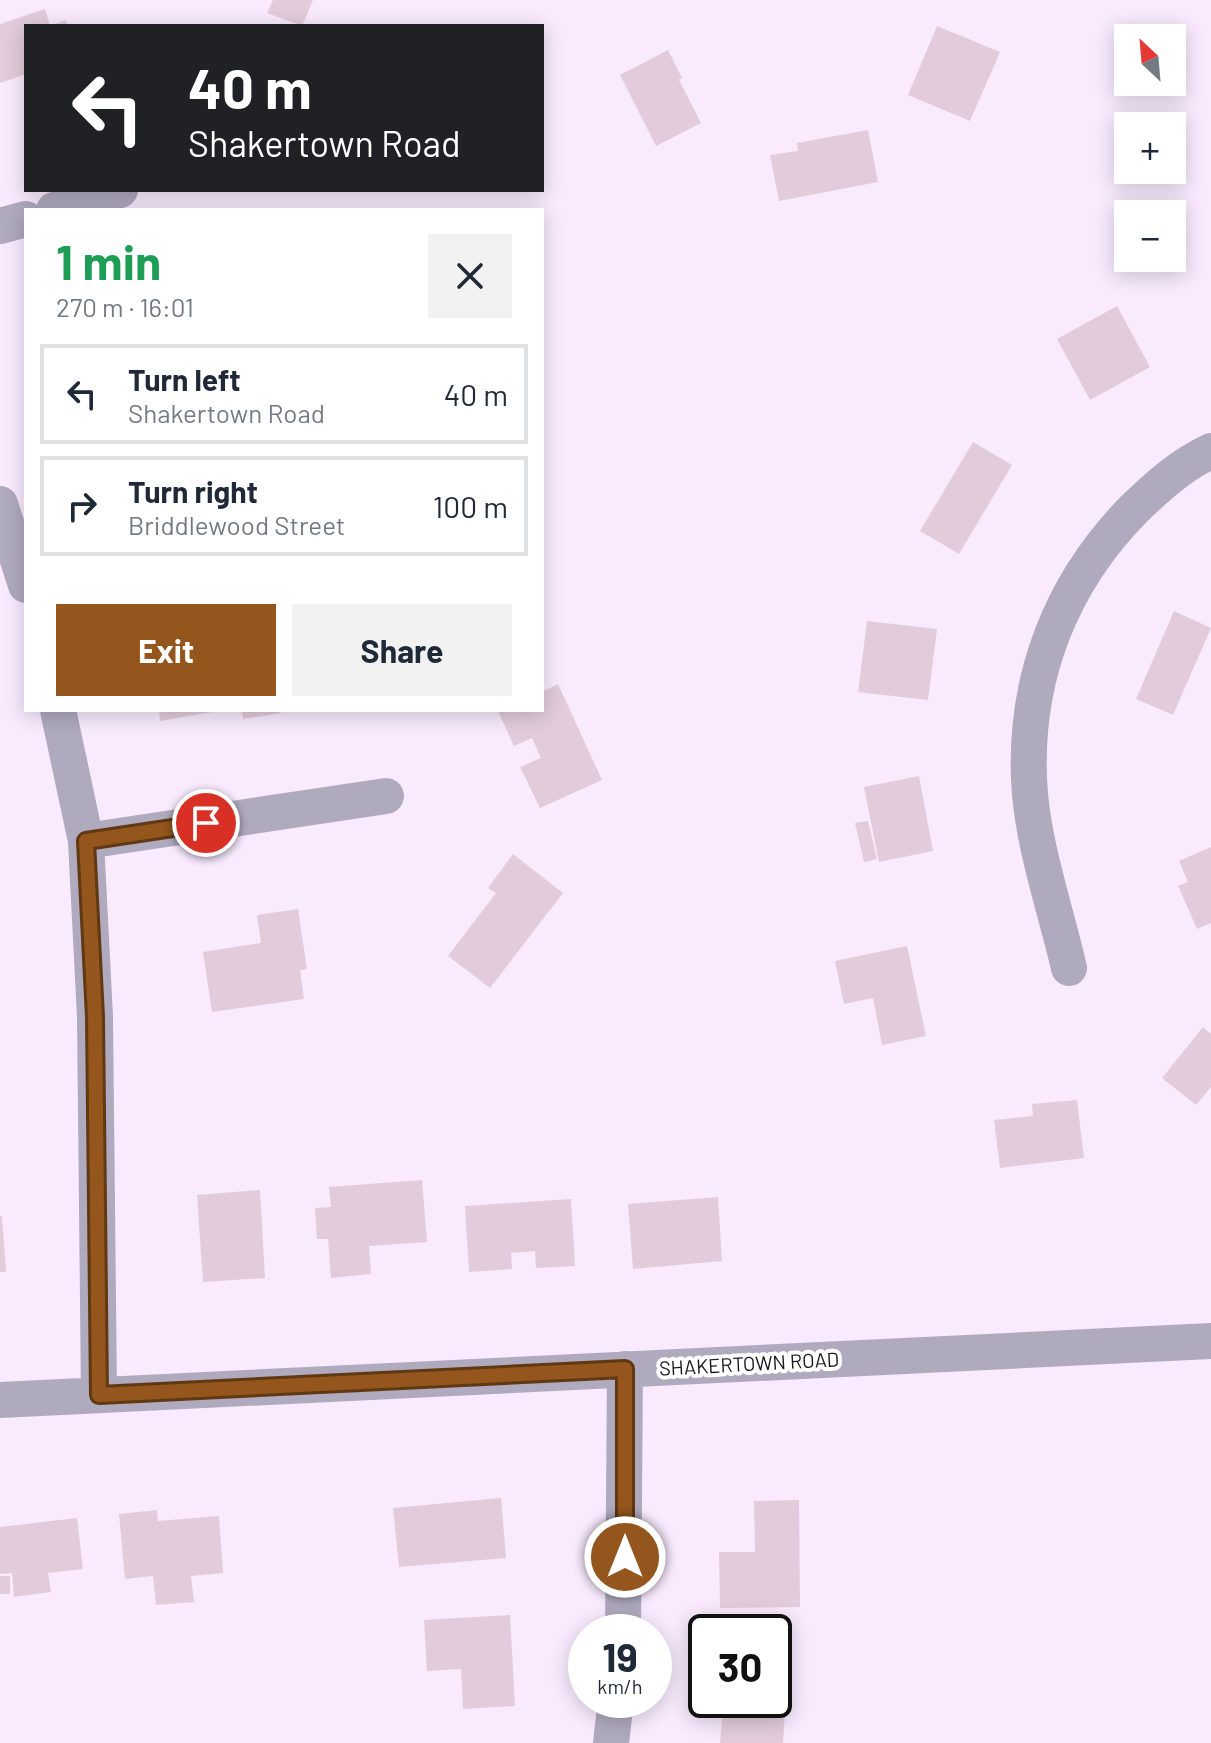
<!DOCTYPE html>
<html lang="en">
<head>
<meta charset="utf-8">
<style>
  :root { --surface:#fff; --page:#f2f2f3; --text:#1f2937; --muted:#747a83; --line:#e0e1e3; --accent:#94561c }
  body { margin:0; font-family:Barlow,sans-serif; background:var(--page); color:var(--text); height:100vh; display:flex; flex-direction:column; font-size:30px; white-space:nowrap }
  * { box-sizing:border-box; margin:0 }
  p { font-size:26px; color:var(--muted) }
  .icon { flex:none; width:44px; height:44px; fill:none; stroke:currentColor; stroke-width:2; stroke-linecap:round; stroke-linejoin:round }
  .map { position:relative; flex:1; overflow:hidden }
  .details { position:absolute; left:24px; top:208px; width:520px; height:504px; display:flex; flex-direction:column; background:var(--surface); border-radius:0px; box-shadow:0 4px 20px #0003 }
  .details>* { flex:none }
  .banner { position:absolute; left:24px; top:24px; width:520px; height:168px; border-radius:0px; box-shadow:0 4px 20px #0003; background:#202124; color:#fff; overflow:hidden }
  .needle { width:52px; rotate:334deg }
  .fabs { position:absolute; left:1114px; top:24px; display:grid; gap:16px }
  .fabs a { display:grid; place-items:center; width:72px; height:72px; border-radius:0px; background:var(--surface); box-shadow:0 4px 20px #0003; font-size:40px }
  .speed { position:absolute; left:568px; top:1614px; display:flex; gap:16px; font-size:40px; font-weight:700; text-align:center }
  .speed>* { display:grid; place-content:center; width:104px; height:104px; border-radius:50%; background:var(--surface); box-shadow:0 4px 20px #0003; line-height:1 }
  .speed small { font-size:20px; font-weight:400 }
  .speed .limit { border:4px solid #111; border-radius:12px; background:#fff; color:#111 }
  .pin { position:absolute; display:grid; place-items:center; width:68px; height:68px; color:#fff; margin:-34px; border:4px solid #fff; border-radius:50%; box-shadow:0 2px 8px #0007 }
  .me { position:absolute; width:88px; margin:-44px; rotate:0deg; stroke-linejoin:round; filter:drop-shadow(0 0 6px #0008) }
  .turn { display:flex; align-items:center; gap:28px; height:168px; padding:0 32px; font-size:36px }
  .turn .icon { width:104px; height:104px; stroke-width:2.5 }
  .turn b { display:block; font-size:56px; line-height:68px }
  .round { display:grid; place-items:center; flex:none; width:84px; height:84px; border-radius:0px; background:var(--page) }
  .headline { display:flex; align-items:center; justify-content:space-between; height:136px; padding:0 32px }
  h1 { font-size:48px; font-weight:700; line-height:60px; color:#1e9e55 }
  .button { display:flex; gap:16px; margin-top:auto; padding:16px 32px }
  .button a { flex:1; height:92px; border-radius:0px; background:var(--accent); color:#fff; font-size:32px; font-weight:700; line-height:92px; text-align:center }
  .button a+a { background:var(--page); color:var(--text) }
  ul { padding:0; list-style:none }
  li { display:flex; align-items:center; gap:24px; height:100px; margin:0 16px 12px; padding:0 16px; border:4px solid var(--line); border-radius:0px }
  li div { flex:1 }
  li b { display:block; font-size:30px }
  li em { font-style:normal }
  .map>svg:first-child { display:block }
  .building { fill:#e2ccdb }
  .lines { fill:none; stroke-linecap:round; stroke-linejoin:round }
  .minor { stroke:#afaabe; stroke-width:36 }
  .route-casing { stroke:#603812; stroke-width:20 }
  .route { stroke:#94561c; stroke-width:14 }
  .labels { text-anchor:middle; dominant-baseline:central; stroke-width:8; stroke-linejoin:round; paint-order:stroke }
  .street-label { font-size:20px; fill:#1a151c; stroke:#fff }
</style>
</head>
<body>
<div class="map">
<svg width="1211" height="1743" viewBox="0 0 1211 1743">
  <rect width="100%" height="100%" fill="#f9eafe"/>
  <path class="building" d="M273,0h40l-11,26 -35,-13z
    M45,9l5,17 16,-6 2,6h-42v48l-26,9v-59z
    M937,26l63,26 -30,69 -62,-26z
    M668,50l14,28 -3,2 22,43 -45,23 -36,-71z
    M868,130l10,52 -99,19 -9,-46 28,-4 -1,-8z
    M1117,306l33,61 -60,33 -33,-61z
    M973,442l39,23 -53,89 -39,-23z
    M1174,611l37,17 -38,87 -37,-16z
    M867,621l70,8 -9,71 -70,-8z
    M558,684l44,96 -62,28 -20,-41 21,-9 -9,-20 -18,8 -16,-35 44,-1v-18z
    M159,710h53v2l-52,9z
    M242,710h38l1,3 -38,6z
    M919,776l14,75 -54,11 -15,-75z
    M868,821l9,38 -13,3 -9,-39z
    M1211,847v76l-14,6 -19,-43 10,-4 -9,-21z
    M513,854l50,39 -73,95 -42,-32 48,-63 -8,-5z
    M298,909l9,60 -7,1 4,29 -92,13 -9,-60 58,-9 -4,-28z
    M907,946l19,90 -44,9 -9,-47 -29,6 -9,-43z
    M1203,1027l8,7v53l-15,18 -34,-27z
    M1077,1100l7,58 -84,10 -6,-48 39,-4 -1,-12z
    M422,1180l5,62 -58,4 2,28 -40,4 -3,-39h-11l-2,-31 16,-1 -2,-20z
    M260,1190l5,88 -62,4 -6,-87z
    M718,1197l4,64 -89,8 -5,-65z
    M571,1199l4,67 -39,2 -1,-17 -24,2 1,16 -43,3 -4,-66z
    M0,1216h2l4,56h-6z
    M501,1498l5,60 -107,9 -6,-59z
    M799,1500l1,107 -80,1 -1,-56h36l-1,-51z
    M157,1510l1,11 61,-5 4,57 -32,3 3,26 -38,3 -3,-29 -28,3 -6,-65z
    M77,1518l6,51 -35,4 3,19 -37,5 -2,-24 -12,1v-47z
    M0,1576h10v18h-10z
    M510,1615l5,91 -52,3 -2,-40 -34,2 -3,-51z
    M723,1707l62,5 -2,31h-63z"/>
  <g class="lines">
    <path class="minor" d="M54,210l66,-20
      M0,226l26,-7
      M0,504l26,81
      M58,710l28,131 9,176 4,378
      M86,841l300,-45
      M1069,968c-14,-61 -38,-128 -40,-190 -4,-103 33,-196 105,-269 24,-23 47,-44 77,-58
      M0,1400l1211,-59
      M623,1632l2,-263
      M611,1743l5,-43"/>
  </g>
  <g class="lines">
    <g class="route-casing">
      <path id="route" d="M206,823l-120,18 9,176 4,378 526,-26v188"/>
    </g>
    <use href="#route" class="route"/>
  </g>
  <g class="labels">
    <g class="street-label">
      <text transform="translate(749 1363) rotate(-3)">SHAKERTOWN ROAD</text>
    </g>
  </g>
</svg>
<div class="fabs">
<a><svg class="needle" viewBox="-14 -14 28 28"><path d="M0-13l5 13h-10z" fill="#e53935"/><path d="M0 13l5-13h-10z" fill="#747a83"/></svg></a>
<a>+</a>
<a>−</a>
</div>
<div class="speed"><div>19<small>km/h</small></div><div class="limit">30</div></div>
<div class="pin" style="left:206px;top:823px;background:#d93025"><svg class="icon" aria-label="arrive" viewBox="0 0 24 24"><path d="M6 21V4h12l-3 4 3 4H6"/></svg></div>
<svg class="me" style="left:625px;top:1557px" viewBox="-20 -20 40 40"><circle r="17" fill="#94561c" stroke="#fff" stroke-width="3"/><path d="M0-11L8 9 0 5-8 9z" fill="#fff"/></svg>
<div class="banner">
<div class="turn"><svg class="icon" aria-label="left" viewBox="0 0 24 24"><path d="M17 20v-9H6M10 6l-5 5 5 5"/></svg><div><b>40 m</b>Shakertown Road</div></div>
</div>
<section class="details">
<div class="headline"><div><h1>1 min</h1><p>270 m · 16:01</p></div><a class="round"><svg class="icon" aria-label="close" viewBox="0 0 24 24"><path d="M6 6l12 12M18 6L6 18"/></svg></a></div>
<ul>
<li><svg class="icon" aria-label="left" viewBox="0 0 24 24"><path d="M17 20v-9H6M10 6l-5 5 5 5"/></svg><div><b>Turn left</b><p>Shakertown Road</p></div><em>40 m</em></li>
<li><svg class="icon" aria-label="right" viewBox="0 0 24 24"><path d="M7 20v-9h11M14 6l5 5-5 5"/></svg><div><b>Turn right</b><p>Briddlewood Street</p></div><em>100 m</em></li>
</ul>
<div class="button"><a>Exit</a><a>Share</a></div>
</section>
</div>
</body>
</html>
